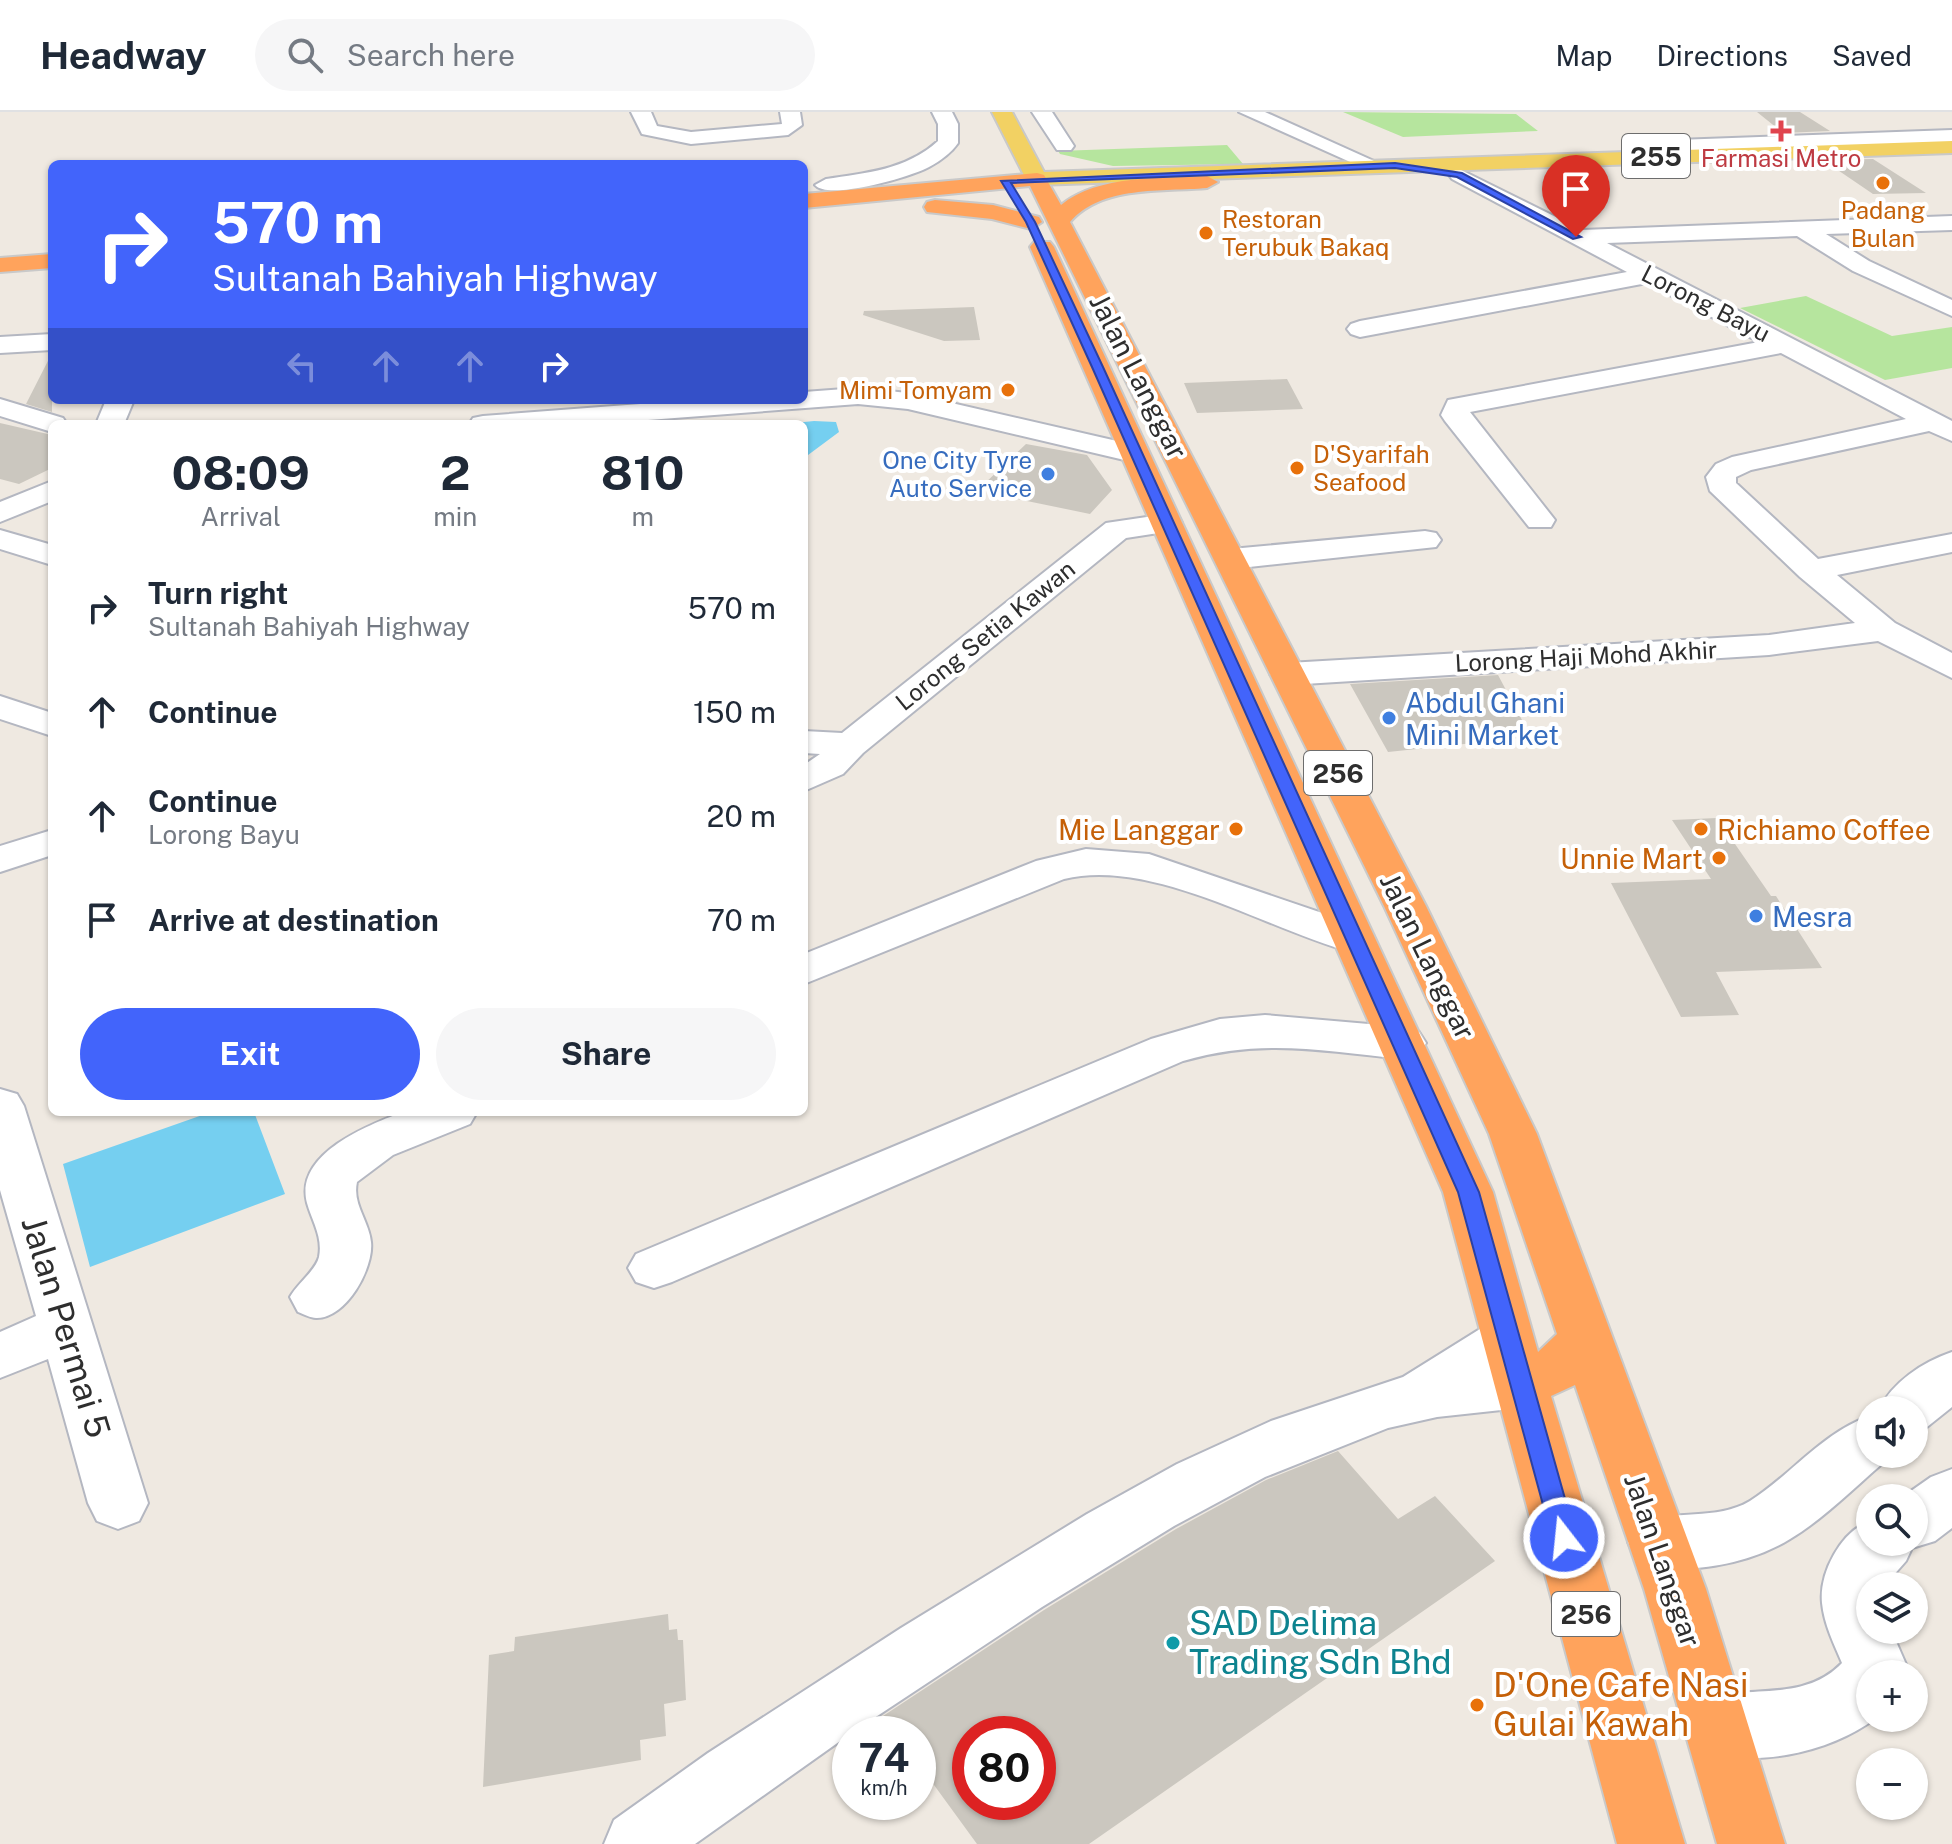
<!DOCTYPE html>
<html lang="en">
<head>
<meta charset="utf-8">
<style>
  :root { --surface:#fff; --page:#f6f6f7; --text:#1f2937; --muted:#747a83; --line:#e0e1e3; --accent:#4264fb }
  body { margin:0; font-family:"Public Sans",sans-serif; background:var(--page); color:var(--text); height:100vh; display:flex; flex-direction:column; font-size:30px; white-space:nowrap }
  * { box-sizing:border-box; margin:0 }
  p { font-size:26px; color:var(--muted) }
  .icon { flex:none; width:44px; height:44px; fill:none; stroke:currentColor; stroke-width:2; stroke-linecap:round; stroke-linejoin:round }
  .map { position:relative; flex:1; overflow:hidden }
  .panel { position:absolute; left:48px; top:308px; width:760px; height:696px; display:flex; flex-direction:column; background:var(--surface); border-radius:12px; box-shadow:0 2px 6px #0004 }
  .panel>* { flex:none }
  .banner { position:absolute; left:48px; top:48px; width:760px; height:244px; border-radius:12px; box-shadow:0 2px 6px #0004; background:#4264fb; color:#fff; overflow:hidden }
  .tools { position:absolute; left:1856px; top:1284px; display:grid; gap:16px }
  .tools a { display:grid; place-items:center; width:72px; height:72px; border-radius:50%; background:var(--surface); box-shadow:0 2px 6px #0004; font-size:40px }
  .speed { position:absolute; left:832px; top:1604px; display:flex; gap:16px; font-size:40px; font-weight:700; text-align:center }
  .speed>* { display:grid; place-content:center; width:104px; height:104px; border-radius:50%; background:var(--surface); box-shadow:0 2px 6px #0004; line-height:1 }
  .speed small { font-size:20px; font-weight:400 }
  .speed .limit { border:12px solid #d22; background:#fff; color:#111 }
  .pin { position:absolute; display:grid; place-items:center; width:68px; height:68px; color:#fff; margin:-82px -34px; border-radius:50% 50% 50% 0; rotate:-45deg; box-shadow:0 0 8px #0007 }
  .pin .icon { rotate:45deg }
  .me { position:absolute; width:88px; margin:-44px; rotate:344deg; stroke-linejoin:round; filter:drop-shadow(0 0 6px #0008) }
  .turn { display:flex; align-items:center; gap:28px; height:168px; padding:0 32px; font-size:36px }
  .turn .icon { width:104px; height:104px; stroke-width:2.5 }
  .turn b { display:block; font-size:56px; line-height:68px }
  .lanes { display:flex; align-items:center; height:76px; padding:0 32px; background:#0003; justify-content:center; gap:40px; direction:ltr }
  .lanes .off { opacity:.35 }
  .eta { display:flex; justify-content:space-evenly; align-items:center; height:136px; text-align:center }
  .eta b { font-size:48px; font-weight:700; line-height:56px }
  .action { display:flex; gap:16px; margin-top:auto; padding:16px 32px }
  .action a { flex:1; height:92px; border-radius:48px; background:var(--accent); color:#fff; font-size:32px; font-weight:700; line-height:92px; text-align:center }
  .action a+a { background:var(--page); color:var(--text) }
  ul { padding:0; list-style:none }
  li { display:flex; align-items:center; gap:24px; height:104px; padding:0 32px }
  li div { flex:1 }
  li b { display:block; font-size:30px }
  li em { font-style:normal }
  header { display:flex; align-items:center; gap:48px; box-sizing:border-box; height:112px; padding:0 40px; background:var(--surface); border-bottom:2px solid var(--line) }
  header strong { font-size:38px }
  nav { display:flex; gap:44px; margin-inline-start:auto; font-size:28px }
  .search { width:560px; height:72px; background:var(--page); display:flex; align-items:center; gap:20px; box-sizing:border-box; padding:0 28px; border-radius:44px; color:var(--muted); font-size:30px }
  .map>svg:first-child { display:block }
  .green { fill:#b6e59e }
  .water { fill:#75cff0 }
  .building { fill:#cbc7bf; fill-rule:evenodd }
  .lines { fill:none; stroke-linecap:round; stroke-linejoin:round }
  .minor-casing { stroke:#b4b7c1; stroke-width:4 }
  .major-casing { stroke:#c9c9c9; stroke-width:4 }
  .highway-casing { stroke:#c9c9c9; stroke-width:4 }
  .minor { fill:#fff; fill-rule:evenodd }
  .major { fill:#f2d163; fill-rule:evenodd }
  .highway { fill:#ffa35c; fill-rule:evenodd }
  .route { fill:#4264fb; stroke:#2b41a3; stroke-width:2 }
  .health-dot { fill:#e0444e; stroke:#fff; stroke-width:3 }
  .food-dot { fill:#e8710a; stroke:#fff; stroke-width:3 }
  .shop-dot { fill:#3f7fe0; stroke:#fff; stroke-width:3 }
  .culture-dot { fill:#0f9aa8; stroke:#fff; stroke-width:3 }
  .labels { text-anchor:middle; dominant-baseline:central; stroke-width:8; stroke-linejoin:round; paint-order:stroke }
  .far-health-label { font-size:24px; fill:#be3a42; stroke:#fff }
  .far-food-label { font-size:24px; fill:#c56008; stroke:#fff; text-anchor:start }
  .far-street-label { font-size:24px; fill:#2e2e2e; stroke:#fff }
  .far-shop-label { font-size:24px; fill:#366cbe; stroke:#fff; text-anchor:end }
  .shield { fill:#fff; stroke:#6d6d6d; stroke-width:2 }
  .shield-label { font-size:26px; font-weight:bold; fill:#2e2e2e }
  .street-label { font-size:28px; fill:#2e2e2e; stroke:#fff }
  .shop-label { font-size:28px; fill:#366cbe; stroke:#fff; text-anchor:start }
  .food-label { font-size:28px; fill:#c56008; stroke:#fff; text-anchor:end }
  .near-street-label { font-size:34px; fill:#2e2e2e; stroke:#fff }
  .near-culture-label { font-size:34px; fill:#0d838f; stroke:#fff; text-anchor:start }
  .near-food-label { font-size:34px; fill:#c56008; stroke:#fff; text-anchor:start }
</style>
</head>
<body>
<header>
<strong>Headway</strong>
<div class="search"><svg class="icon" aria-label="search" viewBox="0 0 24 24"><circle cx="10" cy="10" r="6"/><path d="M15 15l6 6"/></svg>Search here</div>
<nav><a>Map</a><a>Directions</a><a>Saved</a></nav>
</header>
<div class="map">
<svg width="1952" height="1732" viewBox="0 0 1952 1732">
  <rect width="100%" height="100%" fill="#efe9e1"/>
  <path class="green" d="M1343,0l173,2 22,17 -135,6z
    M1227,33l16,19 -130,2 -53,-12 -2,-3z
    M1806,184l86,40 60,-9v41l-67,12 -145,-72z"/>
  <path class="water" d="M814,309l22,1 3,10 -35,26v-34h-19z
    M211,1000h43l31,82 -195,73 -27,-103z"/>
  <path class="building" d="M1757,0h43l30,19 -47,2z
    M1873,47l53,34 -53,1 -50,-34z
    M974,195l6,33 -36,1 -81,-26 1,-4z
    M52,241v59l-26,-8z
    M1287,267l16,30 -106,4 -13,-30z
    M0,311l52,12v33l-33,16 -19,-5z
    M1026,332l61,11 25,35 -22,24 -82,-17 5,-5 -31,-6z
    M1498,563l33,62 -143,15 -38,-68z
    M1717,706l54,78h5l46,72 -106,4 23,43 -58,2 -70,-134 100,-4 -39,-59z
    M1338,1339l60,68 37,-23 60,65 -406,283h-112l-59,-81v-29h-21l-14,-18 161,-106 132,-81 90,-49zM970,1622h68v68h-68z
    M668,1502l1,16 8,-1 1,11h5l3,60 -22,4 2,32 -26,4 1,20 -158,27 6,-132 25,-4 1,-14z"/>
  <g class="lines">
    <g class="minor-casing">
      <path id="minor" d="M631,0h20l6,14 34,6 91,-8 -2,-12h20l2,13 -14,10 -97,9 -49,-10z
        M932,0h20l6,12v19c-7,10 -18,18 -29,24 -18,10 -101,34 -114,18l11,-6c40,-6 80,-9 112,-38v-17z
        M1032,0h20l22,34 -3,4h-14z
        M1239,0h26l120,54 -3,4h-14z
        M1952,18v12l-254,9 -1,8 -7,2 -23,-15 10,-6z
        M1459,57l123,61 370,-14v14l-126,4 43,27 83,39v16l-99,-45 -56,-35 -190,7 345,178v20l-23,-10 -178,39 -15,7v6l82,76 134,-25v18l-115,23 58,48 57,30v25l-74,-37 -109,14 -481,30 -12,-4 -6,-7 6,-7 12,-4 481,-28 86,-12 -55,-46 -90,-86 -4,-14 10,-13 16,-7 174,-38 -125,-66 -311,59 85,108 -4,7h-22l-84,-106 -4,-6 7,-15 311,-58 -112,-59 -287,54 -9,-3 -4,-5 4,-5 9,-3 267,-49 -175,-93 -3,-4 3,-4z
        M52,222v16l-52,3v-16z
        M858,276l50,5 235,54 4,6 -4,6 -10,3 -225,-53 -50,-5 -263,20h-126l4,-6 10,-2 210,-16h111v-8z
        M0,287l63,19 4,6h-15v8l-52,-16z
        M106,288h28l-10,24h-28z
        M52,369v20l-52,21v-20z
        M1167,402l11,2 4,7 -4,7 -52,8 -263,215 -20,21 -39,17v-26l16,-11 -16,-1v-22l38,2 264,-210z
        M0,418l52,15v20l-52,-16z
        M1425,419l11,2 5,7 -5,7 -205,22 -11,-3 -5,-7 5,-7 11,-3z
        M0,584l52,17v23l-52,-17z
        M52,718v25l-52,17v-26z
        M1086,737l63,5 220,75 6,10 -6,10 -15,4c-86,-23 -202,-96 -290,-74l-260,105v-30l232,-93z
        M1265,903l138,12 16,5 7,11 -7,11 -16,5c-81,-8 -140,-21 -220,2l-511,221 -18,6 -18,-6 -8,-14 8,-14 515,-215 69,-20z
        M0,977l17,5 7,12 124,397 -9,18 -21,8 -21,-8 -9,-18 -40,-144 -48,19v-46l36,-16 -36,-126z
        M403,1000h74l-7,12 -77,31 -36,27c-5,22 12,39 14,60 3,26 -25,77 -55,76 -5,0 -13,-4 -18,-6l-8,-15c7,-13 26,-27 29,-40 4,-20 -7,-36 -12,-54 -13,-49 61,-78 96,-91z
        M1507,1206l19,6 8,16 -8,16 -11,6 25,7 8,16 -8,16 -20,7 -83,9 -49,11 -123,49 -91,49 -132,81 -192,127 -155,110h-91l10,-24 94,-67 193,-125 186,-114 90,-50 94,-43 132,-44 85,-53z
        M1952,1240v55l-25,20 -13,4v-21h-35c13,-28 44,-48 73,-58z
        M1870,1304v38h22l-2,3c-31,26 -66,62 -100,82 -40,25 -109,39 -153,22l-9,-19 9,-19c36,-14 80,-2 113,-22 41,-26 73,-69 120,-85z
        M1952,1357v59l-17,13 -23,7 -6,13 -22,25h-14v44h21l17,39 -2,5h-36v44h6c-48,36 -126,52 -182,30l-10,-23 10,-23c49,-20 108,3 148,-39 -8,-19 -18,-39 -20,-60 -3,-30 19,-72 48,-82v21h44v-44h-13l30,-21z"/>
    </g>
    <g class="major-casing">
      <path id="major" d="M992,0h20l32,60 908,-31v12l-915,32 -11,-6z"/>
    </g>
    <g class="highway-casing">
      <path id="highway" d="M1037,61l7,2 17,30c38,-31 100,-26 146,-29l11,6 -11,6c-45,4 -105,-3 -137,34l356,684 111,228 169,455 79,255h-68l-73,-255 -69,-204 -24,11 134,448h-68l-174,-652 -413,-945 4,-5h16l4,5 439,945 45,160 19,-18 -68,-200 -105,-228 -354,-720 -226,22v-14z
        M935,88l58,5 46,12 3,5 -11,7 -39,-10 -65,-7 -3,-5 3,-5z
        M52,142v14l-52,4v-14z"/>
    </g>
    <use href="#minor" class="minor"/>
    <use href="#major" class="major"/>
    <use href="#highway" class="highway"/>
  </g>
  <path class="route" d="M1395,51l67,10 119,64 -8,2 -116,-62 -62,-9 -384,15 24,39 68,145 376,825 97,346 -3,8 -9,3 -9,-3 -3,-8 -94,-346 -366,-825 -66,-145 -25,-41z"/>
  <path class="health-dot" d="M1777 7h8v8h8v8h-8v8h-8v-8h-8v-8h8z"/>
  <g class="food-dot">
    <circle cx="1883" cy="71" r="8"/>
    <circle cx="1206" cy="121" r="8"/>
    <circle cx="1008" cy="278" r="8"/>
    <circle cx="1297" cy="356" r="8"/>
    <circle cx="1236" cy="717" r="8"/>
    <circle cx="1701" cy="717" r="8"/>
    <circle cx="1719" cy="746" r="8"/>
    <circle cx="1477" cy="1593" r="8"/>
  </g>
  <g class="shop-dot">
    <circle cx="1048" cy="362" r="8"/>
    <circle cx="1389" cy="606" r="8"/>
    <circle cx="1756" cy="804" r="8"/>
  </g>
  <circle class="culture-dot" cx="1173" cy="1531" r="8"/>
  <g class="labels">
    <g class="far-health-label">
      <text x="1781" y="46">Farmasi Metro</text>
    </g>
    <g class="far-food-label">
      <text x="1883" y="98" text-anchor="middle">Padang<tspan x="1883" dy="28">Bulan</tspan></text>
      <text x="1222" y="107">Restoran<tspan x="1222" dy="28">Terubuk Bakaq</tspan></text>
      <text x="992" y="278" text-anchor="end">Mimi Tomyam</text>
      <text x="1313" y="342">D'Syarifah<tspan x="1313" dy="28">Seafood</tspan></text>
    </g>
    <g class="far-street-label">
      <text transform="translate(1706 191) rotate(27)">Lorong Bayu</text>
      <text transform="translate(985 523) rotate(-39)">Lorong Setia Kawan</text>
      <text transform="translate(1586 544) rotate(-3)">Lorong Haji Mohd Akhir</text>
    </g>
    <g class="far-shop-label">
      <text x="1032" y="348">One City Tyre<tspan x="1032" dy="28">Auto Service</tspan></text>
    </g>
    <g class="shield">
      <rect x="1622" y="22" width="68" height="44" rx="6"/>
      <rect x="1304" y="639" width="68" height="44" rx="6"/>
      <rect x="1552" y="1480" width="68" height="44" rx="6"/>
    </g>
    <g class="shield-label">
      <text x="1656" y="44">255</text>
      <text x="1338" y="661">256</text>
      <text x="1586" y="1502">256</text>
    </g>
    <g class="street-label">
      <text transform="translate(1139 264) rotate(63)">Jalan Langgar</text>
      <text transform="translate(1428 844) rotate(64)">Jalan Langgar</text>
      <text transform="translate(1663 1448) rotate(71)">Jalan Langgar</text>
    </g>
    <g class="shop-label">
      <text x="1405" y="590">Abdul Ghani<tspan x="1405" dy="32">Mini Market</tspan></text>
      <text x="1772" y="804">Mesra</text>
    </g>
    <g class="food-label">
      <text x="1220" y="717">Mie Langgar</text>
      <text x="1717" y="717" text-anchor="start">Richiamo Coffee</text>
      <text x="1703" y="746">Unnie Mart</text>
    </g>
    <g class="near-street-label">
      <text transform="translate(66 1215) rotate(73)">Jalan Permai 5</text>
    </g>
    <g class="near-culture-label">
      <text x="1189" y="1511">SAD Delima<tspan x="1189" dy="39">Trading Sdn Bhd</tspan></text>
    </g>
    <g class="near-food-label">
      <text x="1493" y="1573">D'One Cafe Nasi<tspan x="1493" dy="39">Gulai Kawah</tspan></text>
    </g>
  </g>
</svg>
<div class="tools">
<a><svg class="icon" aria-label="sound" viewBox="0 0 24 24"><path d="M4 9h4l5-4v14l-5-4H4zM17 9q2 3 0 6"/></svg></a>
<a><svg class="icon" aria-label="search" viewBox="0 0 24 24"><circle cx="10" cy="10" r="6"/><path d="M15 15l6 6"/></svg></a>
<a><svg class="icon" aria-label="layers" viewBox="0 0 24 24"><path d="M12 4l9 5-9 5-9-5zM3 14l9 5 9-5"/></svg></a>
<a>+</a>
<a>−</a>
</div>
<div class="speed"><div>74<small>km/h</small></div><div class="limit">80</div></div>
<div class="pin" style="left:1576px;top:125px;background:#d93025"><svg class="icon" aria-label="arrive" viewBox="0 0 24 24"><path d="M6 21V4h12l-3 4 3 4H6"/></svg></div>
<svg class="me" style="left:1564px;top:1426px" viewBox="-20 -20 40 40"><circle r="17" fill="#4264fb" stroke="#fff" stroke-width="3"/><path d="M0-11L8 9 0 5-8 9z" fill="#fff"/></svg>
<div class="banner">
<div class="turn"><svg class="icon" aria-label="right" viewBox="0 0 24 24"><path d="M7 20v-9h11M14 6l5 5-5 5"/></svg><div><b>570 m</b>Sultanah Bahiyah Highway</div></div>
<div class="lanes"><svg class="icon off" aria-label="left" viewBox="0 0 24 24"><path d="M17 20v-9H6M10 6l-5 5 5 5"/></svg><svg class="icon off" aria-label="ahead" viewBox="0 0 24 24"><path d="M12 20V5M6 11l6-6 6 6"/></svg><svg class="icon off" aria-label="ahead" viewBox="0 0 24 24"><path d="M12 20V5M6 11l6-6 6 6"/></svg><svg class="icon" aria-label="right" viewBox="0 0 24 24"><path d="M7 20v-9h11M14 6l5 5-5 5"/></svg></div>
</div>
<section class="panel">
<div class="eta">
<div><b>08:09</b><p>Arrival</p></div>
<div><b>2</b><p>min</p></div>
<div><b>810</b><p>m</p></div>
</div>
<ul>
<li><svg class="icon" aria-label="right" viewBox="0 0 24 24"><path d="M7 20v-9h11M14 6l5 5-5 5"/></svg><div><b>Turn right</b><p>Sultanah Bahiyah Highway</p></div><em>570 m</em></li>
<li><svg class="icon" aria-label="ahead" viewBox="0 0 24 24"><path d="M12 20V5M6 11l6-6 6 6"/></svg><div><b>Continue</b></div><em>150 m</em></li>
<li><svg class="icon" aria-label="ahead" viewBox="0 0 24 24"><path d="M12 20V5M6 11l6-6 6 6"/></svg><div><b>Continue</b><p>Lorong Bayu</p></div><em>20 m</em></li>
<li><svg class="icon" aria-label="arrive" viewBox="0 0 24 24"><path d="M6 21V4h12l-3 4 3 4H6"/></svg><div><b>Arrive at destination</b></div><em>70 m</em></li>
</ul>
<div class="action"><a>Exit</a><a>Share</a></div>
</section>
</div>
</body>
</html>
